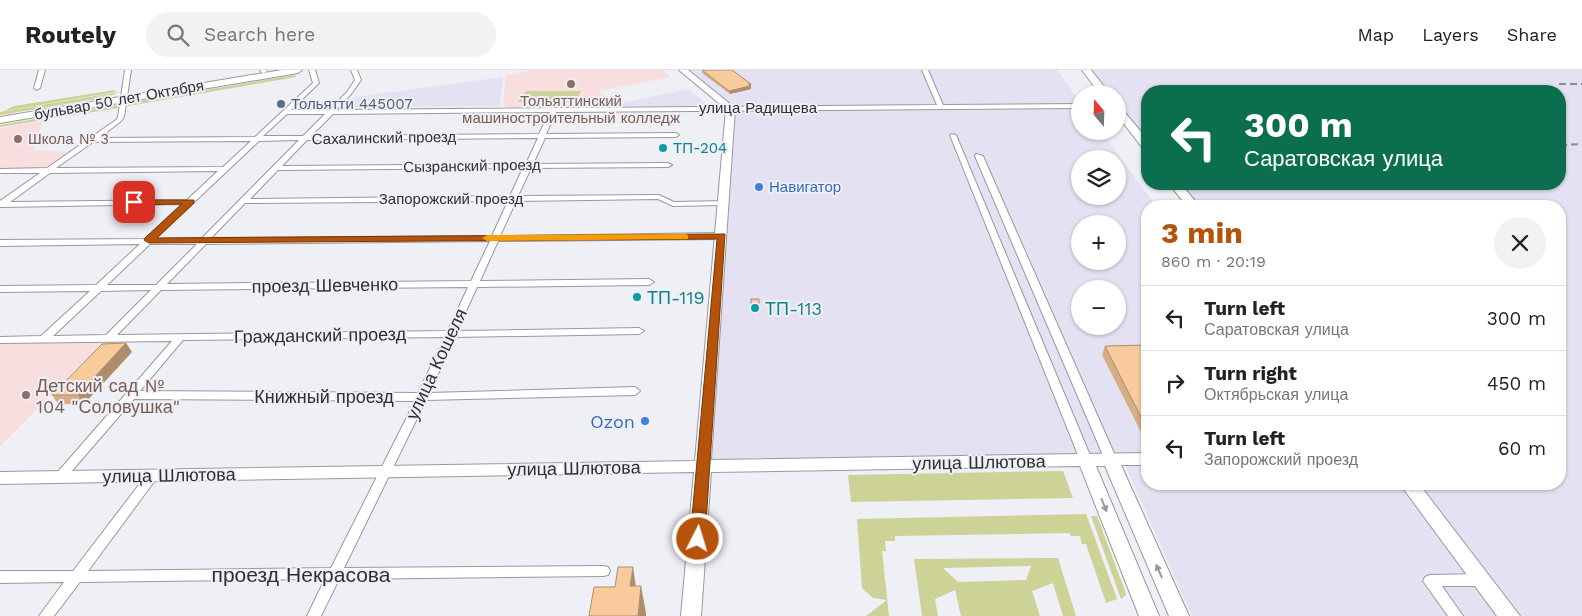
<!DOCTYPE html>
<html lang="en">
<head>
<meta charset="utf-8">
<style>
  :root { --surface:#fff; --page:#f2f2f2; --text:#222; --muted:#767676; --line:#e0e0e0; --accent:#b45309 }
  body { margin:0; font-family:"Work Sans",sans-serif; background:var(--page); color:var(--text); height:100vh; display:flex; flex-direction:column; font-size:19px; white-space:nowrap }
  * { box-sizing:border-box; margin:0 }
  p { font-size:16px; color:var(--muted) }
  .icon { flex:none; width:28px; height:28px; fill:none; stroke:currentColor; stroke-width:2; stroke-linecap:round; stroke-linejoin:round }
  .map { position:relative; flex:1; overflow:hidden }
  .sheet { position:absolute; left:1141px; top:130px; width:425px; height:290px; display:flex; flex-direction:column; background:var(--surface); border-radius:20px; box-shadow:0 1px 4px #0004 }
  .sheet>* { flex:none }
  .guide { position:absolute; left:1141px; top:15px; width:425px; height:105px; border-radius:20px; box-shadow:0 1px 4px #0004; background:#0b6e4f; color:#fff; overflow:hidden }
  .needle { width:32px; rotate:341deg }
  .controls { position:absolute; left:1071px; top:15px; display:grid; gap:10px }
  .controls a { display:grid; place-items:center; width:55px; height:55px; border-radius:50%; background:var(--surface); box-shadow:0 1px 4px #0004; font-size:25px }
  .pin { position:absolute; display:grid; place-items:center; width:42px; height:42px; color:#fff; margin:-21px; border-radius:10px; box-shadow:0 2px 8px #0006 }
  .me { position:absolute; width:55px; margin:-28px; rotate:5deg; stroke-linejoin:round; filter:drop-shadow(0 0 4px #0008) }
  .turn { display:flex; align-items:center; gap:18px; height:105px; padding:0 20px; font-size:22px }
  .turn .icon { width:65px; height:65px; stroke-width:2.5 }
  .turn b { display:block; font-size:35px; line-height:42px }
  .round { display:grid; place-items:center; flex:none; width:52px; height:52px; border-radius:26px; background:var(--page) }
  .head { display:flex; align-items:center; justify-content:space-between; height:85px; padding:0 20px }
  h1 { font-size:30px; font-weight:700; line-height:38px; color:var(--accent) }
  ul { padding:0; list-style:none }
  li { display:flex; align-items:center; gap:15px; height:65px; padding:0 20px; border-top:1px solid var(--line) }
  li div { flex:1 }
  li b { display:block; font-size:19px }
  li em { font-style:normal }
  header { display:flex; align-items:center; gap:30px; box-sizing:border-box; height:70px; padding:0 25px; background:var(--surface); border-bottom:1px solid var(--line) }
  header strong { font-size:24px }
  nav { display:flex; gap:28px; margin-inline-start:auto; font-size:18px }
  .search { width:350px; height:45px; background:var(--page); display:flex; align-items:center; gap:12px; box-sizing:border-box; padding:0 18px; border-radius:28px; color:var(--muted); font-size:19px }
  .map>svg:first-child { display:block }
  .commercial { fill:#f9dee0 }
  .built { fill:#e4e2f2; fill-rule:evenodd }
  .green { fill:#cdd297; fill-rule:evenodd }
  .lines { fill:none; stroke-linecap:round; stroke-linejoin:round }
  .street-casing { stroke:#99989f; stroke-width:2 }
  .secondary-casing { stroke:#99989f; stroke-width:2 }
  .primary-casing { stroke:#99989f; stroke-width:2 }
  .street { fill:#fff; fill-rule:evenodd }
  .secondary { fill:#fff; fill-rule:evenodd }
  .primary { fill:#fff; fill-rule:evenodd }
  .rail { stroke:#8a8a8f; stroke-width:2; stroke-dasharray:7 4; stroke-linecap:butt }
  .wall { fill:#d6ae86 }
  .shaded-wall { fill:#ae8d6d }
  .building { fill:#f9ca9c; stroke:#ae8d6d }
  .oneway { fill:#989899 }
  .route { fill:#b45309; stroke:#753606 }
  .slow { fill:#f59e0b }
  .education-dot { fill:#8d6e63; stroke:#efeff6; stroke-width:2 }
  .service-dot { fill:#5c6f8a; stroke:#efeff6; stroke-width:2 }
  .culture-dot { fill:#0f9aa8; stroke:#efeff6; stroke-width:2 }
  .shop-dot { fill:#3f7fe0; stroke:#efeff6; stroke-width:2 }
  .labels { text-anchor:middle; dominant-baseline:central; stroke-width:4; stroke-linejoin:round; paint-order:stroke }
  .far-street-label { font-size:15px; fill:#303033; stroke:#efeff6 }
  .far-education-label { font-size:15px; fill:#785e54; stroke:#efeff6 }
  .far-service-label { font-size:15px; fill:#4e5e75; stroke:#efeff6; text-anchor:start }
  .far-culture-label { font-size:15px; fill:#0d838f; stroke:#efeff6; text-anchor:start }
  .far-shop-label { font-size:15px; fill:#366cbe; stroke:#efeff6; text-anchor:start }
  .street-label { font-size:18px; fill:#303033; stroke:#efeff6 }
  .culture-label { font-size:18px; fill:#0d838f; stroke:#efeff6; text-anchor:start }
  .education-label { font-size:18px; fill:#785e54; stroke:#efeff6; text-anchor:start }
  .shop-label { font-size:18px; fill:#366cbe; stroke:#efeff6; text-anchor:end }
  .near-street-label { font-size:21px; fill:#303033; stroke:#efeff6 }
</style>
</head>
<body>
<header>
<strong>Routely</strong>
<div class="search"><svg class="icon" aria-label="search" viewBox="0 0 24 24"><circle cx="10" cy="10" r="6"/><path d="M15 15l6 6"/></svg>Search here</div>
<nav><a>Map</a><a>Layers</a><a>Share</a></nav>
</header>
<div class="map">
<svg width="1582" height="546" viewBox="0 0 1582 546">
  <rect width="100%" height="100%" fill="#efeff6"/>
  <path class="commercial" d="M534,0h128l9,7 -72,14 14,16h-110l3,-32z
    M43,51l-9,29 36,2 -25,17h-45v-41z
    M104,271l-104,106v-105z"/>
  <path class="built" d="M687,0h370l23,32v29h21l55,75h-8l-1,246 -439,11 26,-356zM1080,89h38v37h-38zM1080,154h38v37h-38zM1080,219h38v37h-38z
    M1086,0h496v546h-68l-104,-132h150v-278h-367l-18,-22h385v-93h-412l-1,57 -29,-38v-16h-14z
    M503,7l-3,29 -154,1 9,-10z
    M688,19l19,15v2h-85l-2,-3z
    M1124,393h23l1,21h256l103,132h-315z"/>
  <path class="green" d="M295,5l1,2 -168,29v-3z
    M115,20v2l-111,19 10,-5z
    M526,21h55l-6,11h-57z
    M119,22l-11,5 -108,18v-3z
    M118,35v3l-118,19v-2z
    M1063,401l10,27 -222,4 -3,-27z
    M1086,444l31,85 -11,4 -20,-59h-4l-2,-8h-9l-2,-3 -174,3v5h-10l1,10h-4l7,65h-23l21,-16 -14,-2 -11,-10 -5,-69z
    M1091,446h6l28,75 1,4 -5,4z
    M1058,488l18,58h-13l-10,-33 -21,8 8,25h-79l-6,-26 -20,9 3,17h-16l-8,-57zM1031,496l-5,14 -68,2 -15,-14z"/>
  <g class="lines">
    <g class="street-casing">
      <path id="street" d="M39,0h6l-5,18 -3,2 -3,-2z
        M125,0h6l-7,47 -4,5 -21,16 156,-1 58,-54 -4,-13h6l4,13 -28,27h38l18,-18 8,-12 -4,-10h6l4,10 -10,14 -15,16 601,-5 -15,-35h6l15,35 137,-1v4l-524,4 -10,22 130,-1 3,2 -3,2 -131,1 -12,26 135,-1 4,2 -4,2 -137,1 -13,28 141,-1 15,7 50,-1 4,2 -4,2 -51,1 -15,-7 -142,2 -16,35 222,-3 4,3 -4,3 -224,2 -18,40 169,-2 5,3 -5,3 -172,2 -20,44 182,-3 5,3 -5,3 -184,3 -26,56 206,-6 5,4 -5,4 -209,5 -82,168 259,-2 5,1 2,4 -2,4 -5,1 -264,3 -18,37h-14l18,-37 -245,3 -26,34h-15l25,-34 -64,1v-12h73l75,-98 4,-1 4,1 2,3 -2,3 -68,92 243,-3 84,-167 -281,-2 -70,81 -4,1 -4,-1 -2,-3 2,-3 116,-133 -172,2v-6l41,-1 49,-45 -90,1v-6l96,-1 44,-41 -140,2v-6l145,-1 37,-35 -182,3v-6l40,-28h-40v-4l47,-1 69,-48 2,-3zM550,42l-11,22 -228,2 22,-22zM287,44h38l-22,22h-40zM538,68l-12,26 -244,2 25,-26zM299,70l-97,98 -47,1 104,-98zM251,71l-28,26 -167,1 37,-26zM523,98l-13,28 -260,3 28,-29zM218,101l-31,29 -177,2 40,-29zM508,131l-16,35 -281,2 34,-35zM490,171l-19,40 -304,3 39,-40zM150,174h47l-41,41h-49zM468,217l-20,44 -331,4 44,-45zM151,220l-45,45 -53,1 48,-45zM445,267l-27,56 -278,-2 43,-51z
        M260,0h6l1,2 -5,1z
        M951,64l5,1 136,325 -2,3h-8l-2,-3 -130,-325z
        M976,84l7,2 134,304 -2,3h-8l-2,-3 -130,-304z
        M1481,504l5,2 2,4 -2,4 -5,2h-39l21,30h-15l-25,-35 2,-4 5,-2z"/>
    </g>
    <g class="secondary-casing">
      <path id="secondary" d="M679,0h9l47,38 -24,352 437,-7v12h-27l68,151h-20l-64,-150h-9l63,150h-20l-59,-150 -369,6 -10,144h-20l13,-144 -694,12v-12l695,-11 31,-352z"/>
    </g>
    <g class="primary-casing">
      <path id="primary" d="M282,0h20l-4,3 -298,50v-6z
        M1082,0h9l19,24h-10z
        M1118,37l3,1 27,32v11l-4,-1 -26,-34z
        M1169,114h12l18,22h-12z
        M1400,414h19l101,132h-23z"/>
    </g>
    <use href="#street" class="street"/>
    <use href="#secondary" class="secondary"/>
    <use href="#primary" class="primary"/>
    <path class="rail" d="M1559,14h23
      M1560,75l22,-1
      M1306,116l20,-2"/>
  </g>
  <path class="wall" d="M702,0h30l19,14v5l-21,5 -28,-21z
    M751,229h8v13h-8z
    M126,273l6,9 -48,52h-26l-6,-9z
    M1148,275v87h-7l-39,-77 3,-9z"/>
  <path class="shaded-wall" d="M751,14v5l-21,5 -1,-3z
    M126,273l6,9 -48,52 -6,-9z
    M633,497l4,27 -7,-8z
    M641,516l5,27v3h-8z"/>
  <path class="building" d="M702,0h30l19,14h-3l2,2 -21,5z
    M751,229h8v9h-8z
    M126,273l-48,52h-26l50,-51z
    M1148,275v77l-4,1 -39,-77z
    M618,497h15l-3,19h11l-3,30h-49l5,-29h21z"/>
  <defs><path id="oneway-solid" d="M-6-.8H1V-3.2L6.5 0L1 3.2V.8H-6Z" transform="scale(1.25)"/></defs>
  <g class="oneway">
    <use href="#oneway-solid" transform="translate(1104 435) rotate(68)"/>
    <use href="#oneway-solid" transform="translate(1159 501) rotate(-114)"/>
  </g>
  <path class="route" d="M131,130h63v3l-37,35 568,-4 -20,305 -2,4h-11l-2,-4 27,-300 -568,4 -5,-3 1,-2 37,-34 -48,1 -3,-1z"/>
  <path class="slow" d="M685,164l3,1v4l-201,2 -5,-3 5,-3z"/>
  <g class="education-dot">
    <circle cx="571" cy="14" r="5"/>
    <circle cx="18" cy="69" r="5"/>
    <circle cx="26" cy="325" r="5"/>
  </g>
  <circle class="service-dot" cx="281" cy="34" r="5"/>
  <g class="culture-dot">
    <circle cx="663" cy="78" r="5"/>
    <circle cx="637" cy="227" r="5"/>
    <circle cx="755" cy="238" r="5"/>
  </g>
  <g class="shop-dot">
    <circle cx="759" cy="117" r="5"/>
    <circle cx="645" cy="351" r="5"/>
  </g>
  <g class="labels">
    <g class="far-street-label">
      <text transform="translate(119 30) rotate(-10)">бульвар 50 лет Октября</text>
      <text x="758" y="38">улица Радищева</text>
      <text transform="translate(384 68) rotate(-1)">Сахалинский проезд</text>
      <text transform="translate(472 96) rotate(-1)">Сызранский проезд</text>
      <text x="451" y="129">Запорожский проезд</text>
    </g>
    <g class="far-education-label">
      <text x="571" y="31">Тольяттинский<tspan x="571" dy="17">машиностроительный колледж</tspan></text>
      <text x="28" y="69" text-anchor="start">Школа № 3</text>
    </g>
    <g class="far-service-label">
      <text x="291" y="34">Тольятти 445007</text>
    </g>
    <g class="far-culture-label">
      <text x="673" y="78">ТП-204</text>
    </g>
    <g class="far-shop-label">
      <text x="769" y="117">Навигатор</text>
    </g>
    <g class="street-label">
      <text transform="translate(325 215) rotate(-1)">проезд Шевченко</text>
      <text transform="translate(320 265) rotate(-1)">Гражданский проезд</text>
      <text transform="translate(436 294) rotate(-65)">улица Кошеля</text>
      <text x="324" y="326">Книжный проезд</text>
      <text transform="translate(979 392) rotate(-1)">улица Шлютова</text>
      <text transform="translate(574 398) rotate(-1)">улица Шлютова</text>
      <text transform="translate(169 405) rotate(-1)">улица Шлютова</text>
    </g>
    <g class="culture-label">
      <text x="647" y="227">ТП-119</text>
      <text x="765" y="238">ТП-113</text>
    </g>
    <g class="education-label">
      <text x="36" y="315">Детский сад №<tspan x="36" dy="21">104 "Соловушка"</tspan></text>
    </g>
    <g class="shop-label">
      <text x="635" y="351">Ozon</text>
    </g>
    <g class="near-street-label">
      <text x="301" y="504">проезд Некрасова</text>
    </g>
  </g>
</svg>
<div class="controls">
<a><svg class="needle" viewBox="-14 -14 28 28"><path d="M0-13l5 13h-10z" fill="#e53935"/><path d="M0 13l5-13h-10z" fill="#767676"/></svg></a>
<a><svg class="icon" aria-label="layers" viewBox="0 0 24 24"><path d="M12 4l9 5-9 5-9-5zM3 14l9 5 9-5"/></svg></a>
<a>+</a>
<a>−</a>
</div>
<div class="pin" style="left:134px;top:132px;background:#d93025"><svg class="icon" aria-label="arrive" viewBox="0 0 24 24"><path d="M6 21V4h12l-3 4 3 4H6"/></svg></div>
<svg class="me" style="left:698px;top:469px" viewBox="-20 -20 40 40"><circle r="17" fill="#b45309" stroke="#fff" stroke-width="3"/><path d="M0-11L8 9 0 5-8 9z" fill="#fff"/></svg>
<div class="guide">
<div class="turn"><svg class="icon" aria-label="left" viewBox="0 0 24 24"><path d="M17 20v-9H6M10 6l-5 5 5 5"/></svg><div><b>300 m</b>Саратовская улица</div></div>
</div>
<section class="sheet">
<div class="head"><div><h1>3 min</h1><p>860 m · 20:19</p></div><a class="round"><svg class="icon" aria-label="close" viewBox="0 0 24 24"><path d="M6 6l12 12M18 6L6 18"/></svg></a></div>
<ul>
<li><svg class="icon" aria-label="left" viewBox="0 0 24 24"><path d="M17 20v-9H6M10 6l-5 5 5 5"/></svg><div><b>Turn left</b><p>Саратовская улица</p></div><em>300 m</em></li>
<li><svg class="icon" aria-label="right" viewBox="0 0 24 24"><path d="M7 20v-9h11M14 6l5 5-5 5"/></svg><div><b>Turn right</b><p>Октябрьская улица</p></div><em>450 m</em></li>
<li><svg class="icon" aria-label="left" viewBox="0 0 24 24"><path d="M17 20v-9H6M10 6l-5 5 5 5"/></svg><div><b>Turn left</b><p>Запорожский проезд</p></div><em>60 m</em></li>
</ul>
</section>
</div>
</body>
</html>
